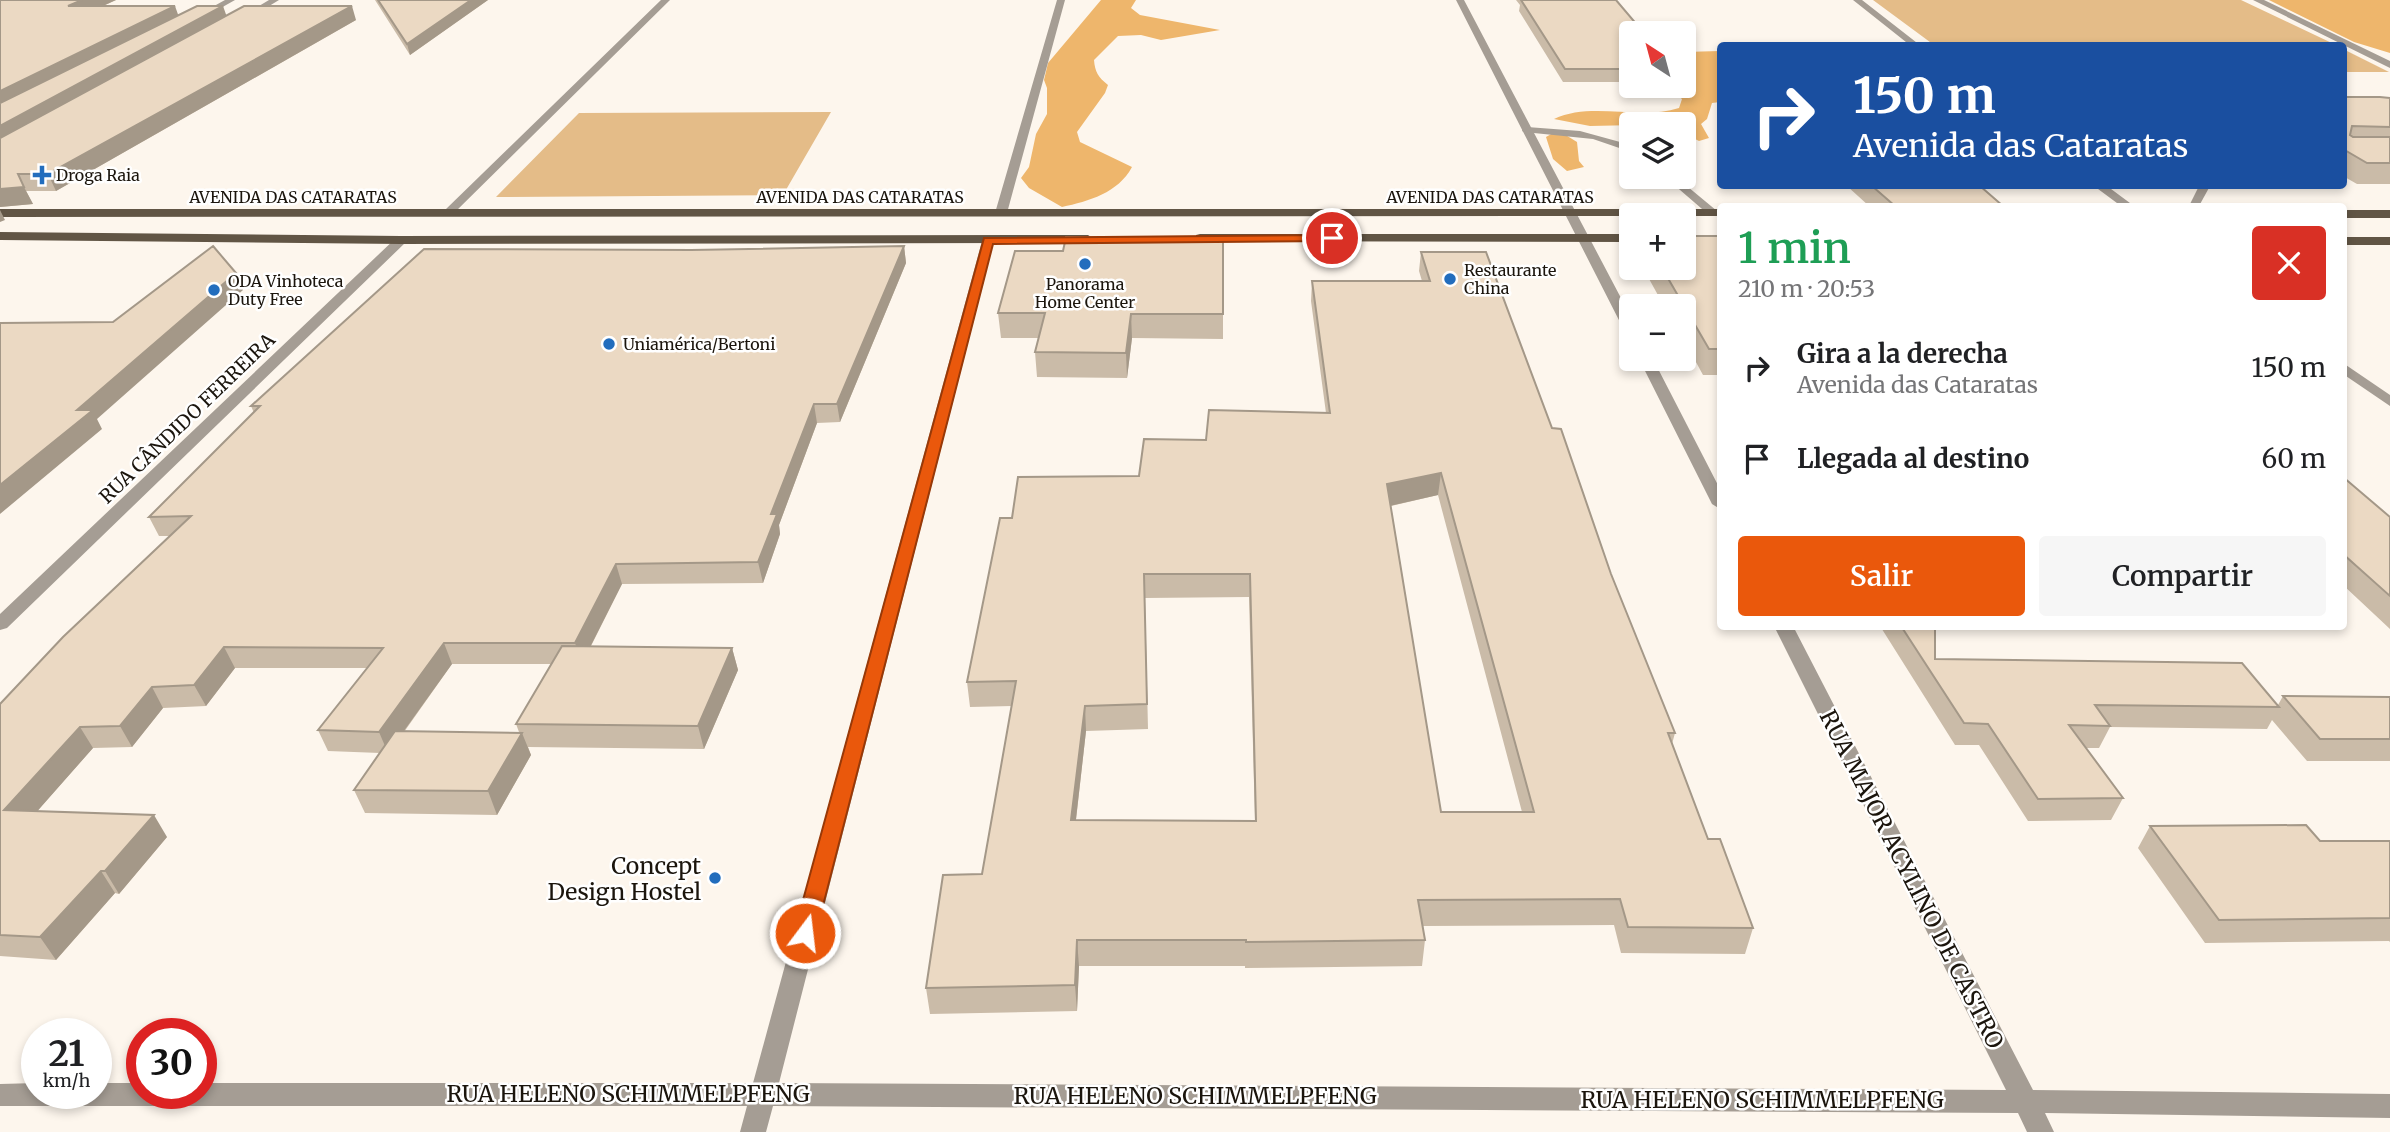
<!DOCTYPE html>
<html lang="es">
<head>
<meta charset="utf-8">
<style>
  :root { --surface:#fff; --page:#f6f6f6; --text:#202124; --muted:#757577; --accent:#ea580c }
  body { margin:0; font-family:Merriweather,serif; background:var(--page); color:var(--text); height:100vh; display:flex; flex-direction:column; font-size:26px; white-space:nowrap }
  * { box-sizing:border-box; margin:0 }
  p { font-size:23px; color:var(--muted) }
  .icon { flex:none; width:38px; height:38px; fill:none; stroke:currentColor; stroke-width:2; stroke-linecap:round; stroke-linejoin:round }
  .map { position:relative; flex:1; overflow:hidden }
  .panel { position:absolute; left:1717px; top:203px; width:630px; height:427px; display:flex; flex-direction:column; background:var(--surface); border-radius:7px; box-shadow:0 4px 10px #0003 }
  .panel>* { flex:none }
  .guide { position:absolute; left:1717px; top:42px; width:630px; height:147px; border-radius:7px; box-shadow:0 4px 10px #0003; background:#1a4fa0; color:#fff; overflow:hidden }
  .needle { width:46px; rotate:324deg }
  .buttons { position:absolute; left:1619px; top:21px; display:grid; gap:14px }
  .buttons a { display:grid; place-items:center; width:77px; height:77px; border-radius:7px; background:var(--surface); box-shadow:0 4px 10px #0003; font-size:35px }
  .speed { position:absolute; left:21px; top:1018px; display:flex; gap:14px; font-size:35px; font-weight:700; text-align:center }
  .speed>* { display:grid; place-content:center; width:91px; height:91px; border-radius:50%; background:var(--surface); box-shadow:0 4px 10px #0003; line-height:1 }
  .speed small { font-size:18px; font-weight:400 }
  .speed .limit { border:10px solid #d22; background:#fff; color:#111 }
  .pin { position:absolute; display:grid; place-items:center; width:60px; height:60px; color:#fff; margin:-30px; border:4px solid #fff; border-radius:50%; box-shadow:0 2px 7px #0007 }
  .me { position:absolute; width:77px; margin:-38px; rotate:15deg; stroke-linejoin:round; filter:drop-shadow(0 0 5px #0008) }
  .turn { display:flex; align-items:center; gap:24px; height:147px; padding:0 21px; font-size:32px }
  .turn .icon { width:91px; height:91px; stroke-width:2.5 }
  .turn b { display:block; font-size:49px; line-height:60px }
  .round { display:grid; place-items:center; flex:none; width:74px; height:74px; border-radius:7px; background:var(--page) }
  .summary { display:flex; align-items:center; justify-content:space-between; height:119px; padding:0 21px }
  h1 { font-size:42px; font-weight:600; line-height:52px; color:#1e9e55 }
  .action { display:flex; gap:14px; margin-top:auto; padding:14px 21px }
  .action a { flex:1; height:80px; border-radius:7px; background:var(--accent); color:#fff; font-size:28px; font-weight:600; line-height:80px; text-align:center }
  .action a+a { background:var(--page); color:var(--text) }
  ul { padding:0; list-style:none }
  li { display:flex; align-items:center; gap:21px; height:91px; padding:0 21px }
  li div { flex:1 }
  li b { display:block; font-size:26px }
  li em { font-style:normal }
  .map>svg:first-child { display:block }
  .green { fill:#e4bc88 }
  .forest { fill:#eeb66c }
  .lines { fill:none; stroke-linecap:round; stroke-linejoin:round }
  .service { fill:#a59d94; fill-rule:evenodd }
  .minor { fill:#a59d94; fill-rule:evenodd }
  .tertiary { fill:#a59d94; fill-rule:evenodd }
  .primary { fill:#615545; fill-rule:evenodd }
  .wall { fill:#cabba8; fill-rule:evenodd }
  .shaded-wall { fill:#a49888 }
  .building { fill:#ebd9c3; stroke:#a49888; stroke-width:2; fill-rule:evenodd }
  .route { fill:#ea580c; stroke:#983908; stroke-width:2 }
  .poi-dot { fill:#226dbd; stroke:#fff; stroke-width:2.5 }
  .labels { text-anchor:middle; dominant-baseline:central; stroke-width:5; stroke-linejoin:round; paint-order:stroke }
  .far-poi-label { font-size:16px; fill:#1b150d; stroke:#fff; text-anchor:start }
  .far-street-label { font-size:16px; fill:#1b150d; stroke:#fff }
  .street-label { font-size:19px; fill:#1b150d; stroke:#fff }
  .near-poi-label { font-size:23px; fill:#1b150d; stroke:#fff; text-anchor:end }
  .near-street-label { font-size:23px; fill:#1b150d; stroke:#fff }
</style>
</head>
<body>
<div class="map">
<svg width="2390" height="1132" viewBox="0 0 2390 1132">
  <rect width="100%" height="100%" fill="#fdf6ed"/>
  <path class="green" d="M1873,0h368l95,45h-402z
    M2343,49l46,23h-46z
    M831,112l-48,83 -287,2 83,-84z"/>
  <path class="forest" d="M1101,0h35l-5,8 9,7 80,15 -59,10 -20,-5 -23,1 -24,24c1,12 4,17 14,25l-3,8 -28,39 3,10 52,25c-14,26 -43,34 -70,40l-33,-19 -8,-10 8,-11 7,-33 11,-20v-26l-3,-8 4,-17z
    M2269,0h121v53l-36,-11z
    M1720,51v51l-8,1 -5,16 -6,5 8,14 -10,3 -10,-5 -5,-12 -94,2 -36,-7c38,-18 85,2 125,-11l3,-9 -10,-8c12,-5 21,-8 23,-21l-11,-5v-13z
    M1553,133l11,1 13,8 2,19 5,6 -17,4 -14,-12 -7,-22z"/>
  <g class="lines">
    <path class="service" d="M1527,127l53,4 51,14v7l-38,-13 -70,-7 -1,-2z
      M1665,177h11l41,34v4h-8z
      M2199,186h11l-11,20h-10z"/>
    <path class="minor" d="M661,0h9l-217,214h-8v-4z
      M1057,0h8l-58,213 -10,2 -2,-2z
      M1456,0h8l167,317v17l-7,-4z
      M1853,0h9l59,46h-10z
      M2253,0h11l126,61v7z
      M2094,186h13l27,20h-13z
      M401,236l4,1v6l-398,385 -7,2v-16l397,-377z
      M988,237l6,4 -215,842 1227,7 -232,-464h19l240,464 357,4v24l-345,-5 9,19h-27l-9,-19 -1245,-7 -7,26h-26l7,-26h-747v-22l37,-1v11h59v-11h46v11h59v-11h552l229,-842z
      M1639,359h14l67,130v20l-8,-5z
      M2343,363l47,32v11l-47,-32z"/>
    <path class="tertiary" d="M225,0h10l-32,18 -7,-2z
      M269,0h10l-31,19 -7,-2z"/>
    <path class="primary" d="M0,209h1720v7l-1720,1z
      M2343,210h47v8h-47z
      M0,232l401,4 687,-1 6,4 -6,4 -687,1 -401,-4z
      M1200,234h431v8l-435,-1v-6z
      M2343,237h47v8h-47z"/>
  </g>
  <path class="wall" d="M0,0h116l-13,6 76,9 177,5 -300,171h-30l7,13 -33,3z
    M375,0h113l-78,55z
    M1516,0h100l15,33v49h-68l-44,-71 1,-6z
    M2343,97l47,1v86h-33l-14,-8z
    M1847,186h133l23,20h-134z
    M1720,236v139h-17l-19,-35v-34h-20l-21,-38h41z
    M1223,238v101l-91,-1 -5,40 -90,-1 -2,-25 4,-14h-38l-3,-25 65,-62z
    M904,246l2,17 -66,159 -23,1 -38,102 1,9 -17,49 -141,1 -31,62 141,2 6,22 -34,79 -176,-2 3,8 -34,60 -132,-2 -11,-23 26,-37 -52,-2 -10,-21 49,-62h-132l-29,38 -43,2 -31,39 -39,1 -56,63 130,26 -48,57 -4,-1 -59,67 -56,-4v-252l170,-168h-11l-10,-19 105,-104 -3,-7 440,-156zM452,664h99l-35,60 3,8h-115z
    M1421,252l131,176 123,305 -3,11 36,95 45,89 -8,26 -124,-1 -7,-28 -191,1 2,14 -3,26 -177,2v-2h-166l-2,45 -147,3 -4,-26 56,-114 30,-168 -42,1 -3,-25 45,-164 127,-42 67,-36 120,-27 -15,-112 1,-20h110l-3,-10zM1438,495l84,317h-81l-50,-306zM1249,597l6,224 -179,-1 10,-89 62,-2 -3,-131z
    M2343,477l47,40v112l-47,-44z
    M1880,626h55v33l343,46 5,-9 107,1v64h-83l-35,-41 -5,9 -157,-2 -11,21h-13l37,50 -12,22 -83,1 -49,-76h-24z
    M2150,826l170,15h70v101l-1,-1 -184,2 -67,-95z"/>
  <path class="shaded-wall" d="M82,0h34l-42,19 -6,-13z
    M471,0h17l-78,55 -3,-11z
    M175,6l5,14 -180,90v-19z
    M223,6l5,14 -228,126v-20z
    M352,6l4,14 -300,171 -8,-17z
    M24,187l9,17 -33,3v-18z
    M0,210l5,10 -5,2z
    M904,246l2,17 -66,159 -3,-18z
    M236,273l7,17 -146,129 5,10 -102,85v-29l77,-75z
    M1131,314l1,24 -5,40 -1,-25z
    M814,404l3,19 -38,102 1,9 -17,49 -5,-21 13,-48z
    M1441,473l-3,22 -53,12 2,-23z
    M616,564l6,20 -40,79 -7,-20z
    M444,643l8,21 -64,89 -9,-21z
    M224,647l11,21 -29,38 -12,-21z
    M732,648l6,22 -34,79 -6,-23z
    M152,687l11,21 -31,39 -12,-21z
    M1085,706l1,25 -13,114 -2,-25z
    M80,727l13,21 -74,84 -15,-22z
    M522,733l9,22 -34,60 -9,-24z
    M154,815l13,22 -48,57 -14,-23z
    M101,871l14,22 -59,67 -16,-23z
    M1077,940l2,26 -2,45 -2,-26z"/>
  <path class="building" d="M0,0h82l-14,6h107l-175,85z
    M378,0h93l-64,44z
    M1521,0h95l28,33h-13v36h-66z
    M197,6h26l-223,120v-23z
    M244,6h108l-304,168h-30l6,13 -24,2v-51z
    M1787,45h87l1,1h-87z
    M2343,97h37l10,1v29l-38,-1 -2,9 3,2h37v26h-23l-24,-14z
    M1872,186h108l23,20h-108z
    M1684,236h36v113h-11l-47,-81h22z
    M1066,237l157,1v76h-92l-5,39 -91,-1 10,-39h-47l17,-62h48z
    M213,246l23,27 -159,137h16l-93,75v-162l113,-1z
    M904,246l-67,158h-23l-43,110h6l-19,48 -142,2 -41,79h-131l-65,89 -61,-2 65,-82 -159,-1 -30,38 -42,2 -32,39 -40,1 -76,83 150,5 -49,56h-4l-61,66 -40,-2v-231l63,-67 128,-121 -42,1 111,-111h-9l173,-157 267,1z
    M1421,252h65l66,176 9,1 50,145 64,159h-7l40,106h12l33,89 -125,-1 -8,-28 -202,1 7,40 -179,2v-2h-169l-2,45 -149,3 17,-113 39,-1 34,-193 -49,1 33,-164h12l6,-41 121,-1 5,-37 62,1 3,-30 121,3 -18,-132h118zM1441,473l93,339h-93l-54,-328zM1144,574h106l6,247 -185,-1 14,-114 62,-2z
    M2343,477l47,40v79l-47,-42z
    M1901,626h34v33l307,4 37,44 -184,-2 15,21 -41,-1 54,73 -85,1 -50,-75 -24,-1z
    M562,646l170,2 -34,78 -182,-2z
    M2283,696l107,1v42h-70z
    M395,731l127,2 -34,58 -134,-1z
    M2306,825l14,16h70v77l-171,2 -69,-94z"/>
  <path class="route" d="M1332,235l5,3 -2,3 -342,3 -177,689 -3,6 -8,2 -7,-2 -4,-6 190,-695z"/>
  <g class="poi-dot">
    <path d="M38.5 164.5h7v7h7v7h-7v7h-7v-7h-7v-7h7z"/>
    <circle cx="1085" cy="264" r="7"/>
    <circle cx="1450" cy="279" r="7"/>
    <circle cx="214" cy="290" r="7"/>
    <circle cx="609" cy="344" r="7"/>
    <circle cx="715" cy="878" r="7"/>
  </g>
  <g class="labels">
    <g class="far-poi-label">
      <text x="56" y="175">Droga Raia</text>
      <text x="1464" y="270">Restaurante<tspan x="1464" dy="18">China</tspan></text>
      <text x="228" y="281">ODA Vinhoteca<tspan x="228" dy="18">Duty Free</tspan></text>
      <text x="1085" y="284" text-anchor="middle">Panorama<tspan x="1085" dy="18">Home Center</tspan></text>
      <text x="623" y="344">Uniamérica/Bertoni</text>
    </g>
    <g class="far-street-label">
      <text x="293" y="197">AVENIDA DAS CATARATAS</text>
      <text x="860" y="197">AVENIDA DAS CATARATAS</text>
      <text x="1490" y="197">AVENIDA DAS CATARATAS</text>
    </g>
    <g class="street-label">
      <text transform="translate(187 418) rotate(-44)">RUA CÂNDIDO FERREIRA</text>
    </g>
    <g class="near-poi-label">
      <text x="701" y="865">Concept<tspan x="701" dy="26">Design Hostel</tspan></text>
    </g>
    <g class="near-street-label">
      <text transform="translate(1912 879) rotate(63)">RUA MAJOR ACYLINO DE CASTRO</text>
      <text x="628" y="1093">RUA HELENO SCHIMMELPFENG</text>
      <text x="1195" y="1095">RUA HELENO SCHIMMELPFENG</text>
      <text x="1762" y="1099">RUA HELENO SCHIMMELPFENG</text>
    </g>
  </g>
</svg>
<div class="buttons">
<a><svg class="needle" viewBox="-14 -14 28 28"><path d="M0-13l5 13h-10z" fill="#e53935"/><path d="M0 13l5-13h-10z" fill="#757577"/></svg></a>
<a><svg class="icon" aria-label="layers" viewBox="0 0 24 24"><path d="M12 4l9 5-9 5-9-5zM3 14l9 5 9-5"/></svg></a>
<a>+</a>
<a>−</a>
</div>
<div class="speed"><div>21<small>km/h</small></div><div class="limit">30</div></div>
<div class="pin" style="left:1332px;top:238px;background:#d93025"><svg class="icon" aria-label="arrive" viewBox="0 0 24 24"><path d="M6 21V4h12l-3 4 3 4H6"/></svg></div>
<svg class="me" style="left:805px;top:933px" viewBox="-20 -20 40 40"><circle r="17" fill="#ea580c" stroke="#fff" stroke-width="3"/><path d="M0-11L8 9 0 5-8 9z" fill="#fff"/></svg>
<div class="guide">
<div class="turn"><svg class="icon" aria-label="right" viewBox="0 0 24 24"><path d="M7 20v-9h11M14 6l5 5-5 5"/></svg><div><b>150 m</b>Avenida das Cataratas</div></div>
</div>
<section class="panel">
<div class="summary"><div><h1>1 min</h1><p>210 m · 20:53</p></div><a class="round" style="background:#d93025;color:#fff"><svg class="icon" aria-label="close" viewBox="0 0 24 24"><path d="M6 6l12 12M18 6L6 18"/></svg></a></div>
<ul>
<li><svg class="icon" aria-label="right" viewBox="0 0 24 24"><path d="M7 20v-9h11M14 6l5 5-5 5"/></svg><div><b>Gira a la derecha</b><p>Avenida das Cataratas</p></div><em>150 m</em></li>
<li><svg class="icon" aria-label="arrive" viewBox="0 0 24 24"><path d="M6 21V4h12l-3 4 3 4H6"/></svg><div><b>Llegada al destino</b></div><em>60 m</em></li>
</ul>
<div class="action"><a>Salir</a><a>Compartir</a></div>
</section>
</div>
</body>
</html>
